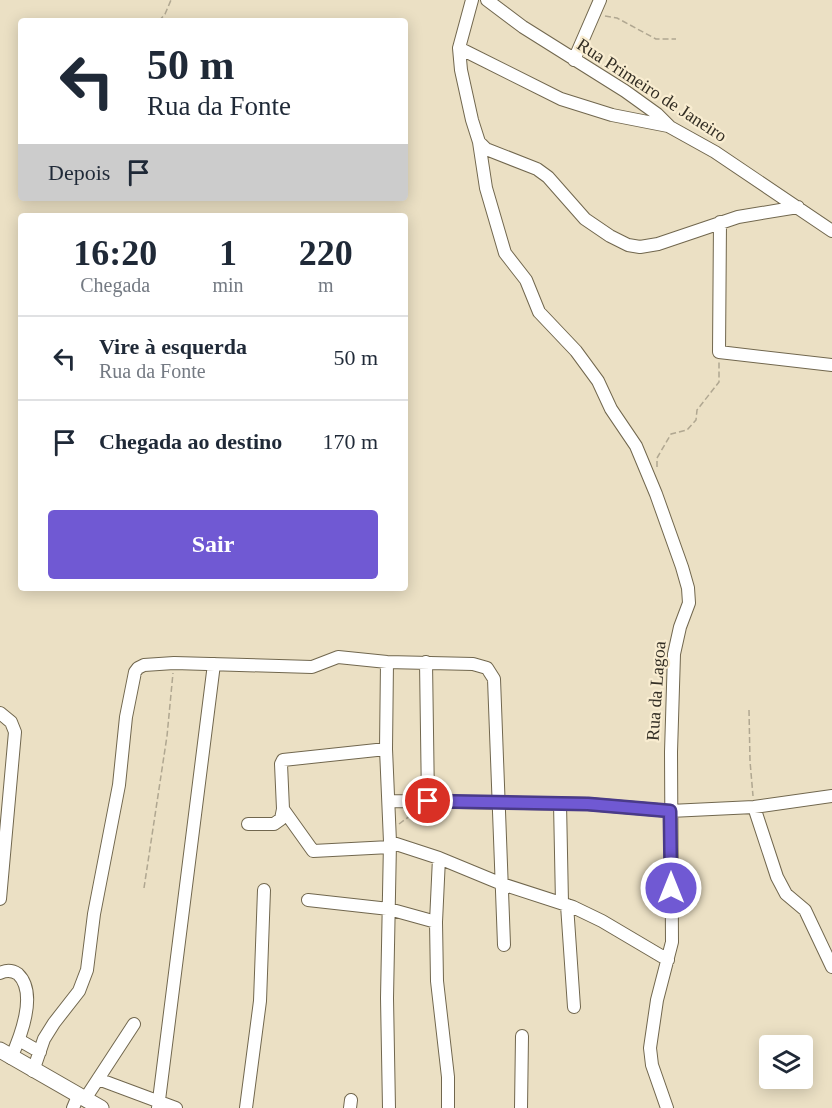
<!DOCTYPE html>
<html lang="pt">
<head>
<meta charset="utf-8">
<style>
  :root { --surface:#fff; --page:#f2f2f3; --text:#1f2937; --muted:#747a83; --line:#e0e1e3; --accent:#7059d3 }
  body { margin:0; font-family:Georgia,serif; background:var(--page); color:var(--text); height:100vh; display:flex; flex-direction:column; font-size:22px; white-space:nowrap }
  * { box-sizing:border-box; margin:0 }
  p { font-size:20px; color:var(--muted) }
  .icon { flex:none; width:33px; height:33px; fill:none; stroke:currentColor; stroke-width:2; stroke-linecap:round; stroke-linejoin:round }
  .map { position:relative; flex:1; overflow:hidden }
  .details { position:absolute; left:18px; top:213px; width:390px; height:378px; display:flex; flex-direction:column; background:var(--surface); border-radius:6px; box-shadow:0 3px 15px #0003 }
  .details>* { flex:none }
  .hud { position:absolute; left:18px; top:18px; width:390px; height:183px; border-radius:6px; box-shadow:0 3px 15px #0003; background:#fff; color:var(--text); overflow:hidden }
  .tools { position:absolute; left:759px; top:1035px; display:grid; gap:12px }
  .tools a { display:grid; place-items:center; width:54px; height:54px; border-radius:6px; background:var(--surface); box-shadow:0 3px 15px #0003; font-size:30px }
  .pin { position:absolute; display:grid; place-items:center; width:51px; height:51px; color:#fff; margin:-26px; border:3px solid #fff; border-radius:50%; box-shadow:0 2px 6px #0007 }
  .me { position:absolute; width:66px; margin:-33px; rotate:0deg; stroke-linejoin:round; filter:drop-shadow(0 0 4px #0008) }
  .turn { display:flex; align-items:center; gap:21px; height:126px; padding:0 30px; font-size:27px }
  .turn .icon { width:78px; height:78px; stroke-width:2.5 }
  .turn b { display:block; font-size:42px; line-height:51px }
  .then { display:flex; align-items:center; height:57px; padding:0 30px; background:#0003; gap:12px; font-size:22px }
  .eta { display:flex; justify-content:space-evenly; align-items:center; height:102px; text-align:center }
  .eta b { font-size:36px; font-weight:700; line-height:42px }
  .button { display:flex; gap:12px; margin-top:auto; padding:12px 30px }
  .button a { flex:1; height:69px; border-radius:6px; background:var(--accent); color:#fff; font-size:24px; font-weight:700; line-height:69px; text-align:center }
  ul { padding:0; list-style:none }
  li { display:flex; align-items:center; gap:18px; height:84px; padding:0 30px; border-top:2px solid var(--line) }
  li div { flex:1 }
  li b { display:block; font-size:22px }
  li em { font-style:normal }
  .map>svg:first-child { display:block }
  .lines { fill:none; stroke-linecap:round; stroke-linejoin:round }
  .minor-casing { stroke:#71674e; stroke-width:14 }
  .major-casing { stroke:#71674e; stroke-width:17 }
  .path { stroke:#b0a791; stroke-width:1.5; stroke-dasharray:6 3; stroke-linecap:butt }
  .minor { stroke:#fff; stroke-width:12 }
  .major { stroke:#fff; stroke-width:15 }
  .route-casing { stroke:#493a89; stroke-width:15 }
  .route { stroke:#7059d3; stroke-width:10 }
  .labels { text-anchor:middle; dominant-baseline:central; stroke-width:4.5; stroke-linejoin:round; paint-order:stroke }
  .street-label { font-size:18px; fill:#332e24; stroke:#f9edd1 }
</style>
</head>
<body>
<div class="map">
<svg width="832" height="1108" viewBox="0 0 832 1108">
  <rect width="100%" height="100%" fill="#ebe0c4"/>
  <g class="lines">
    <g class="minor-casing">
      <path id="minor" d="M472,0l-13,48 2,22 11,50 7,22 7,46 19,65 21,27 13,32 37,39 22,30 13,28 25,37 20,48 26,73 6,21 1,15 -9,24 -6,27 -3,98 1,190 -15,58 -7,48 2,17 15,43
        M487,0l36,27 102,64 32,23 13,13 45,25 117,79
        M459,48l102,51 51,16 56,11
        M574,60l26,-60
        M479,142l7,7 51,20 11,8 37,42 25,17 18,9 12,2 18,-3 80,-27 60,-10
        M720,222l-1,130 113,13
        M387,662l-1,87 4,93 -3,156 2,110
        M426,662l2,139
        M0,713l11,9 4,10 -15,167
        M389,801l199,3 82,7 84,-4 78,-11
        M560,803l2,100
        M754,807l23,70 9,17 19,16 27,57
        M283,809l30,42 77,-4
        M248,824h26l7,-5 2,-10 -2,-45 2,-4 103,-11
        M390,842l49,16 63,26 71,23 29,14 66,39
        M308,900l81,9 47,13 3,-64
        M567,905l7,102
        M436,922l1,59 11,96v31
        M0,973c6,-3 12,-3 18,1 20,19 2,64 -7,84
        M19,1040l21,12
        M33,1071l11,-32 10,-16 25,-32 8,-21 7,-56 25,-129 7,-68 9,-45 3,-4 6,-3 30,-2 138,4 26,-10 49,5 86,2 14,4 7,11c3,88 7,177 10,266
        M98,1079l78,29
        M85,1099l49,-75
        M73,1108l5,-12
        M158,1108l56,-444
        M246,1108l14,-107 4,-111
        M350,1108l1,-8
        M521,1108l1,-72"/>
    </g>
    <g class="major-casing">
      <path id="major" d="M0,1050l101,58"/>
    </g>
    <path class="path" d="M605,16l12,2 39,21h20
      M159,21l6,-7 6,-14
      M657,467v-9l14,-24 16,-4 9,-10 1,-10 22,-28v-20
      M749,710l1,51 3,35
      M399,824l11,-8 8,-3
      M144,888l23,-152 6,-63"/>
    <use href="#minor" class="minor"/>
    <use href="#major" class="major"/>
  </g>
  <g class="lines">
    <g class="route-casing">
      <path id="route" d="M428,801l160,3 82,7 1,77"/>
    </g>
    <use href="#route" class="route"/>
  </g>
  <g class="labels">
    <g class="street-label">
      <text transform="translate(652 90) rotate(33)">Rua Primeiro de Janeiro</text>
      <text transform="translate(656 691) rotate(-86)">Rua da Lagoa</text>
    </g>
  </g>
</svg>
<div class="tools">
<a><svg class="icon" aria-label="layers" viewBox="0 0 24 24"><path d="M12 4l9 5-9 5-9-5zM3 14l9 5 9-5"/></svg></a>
</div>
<div class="pin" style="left:428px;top:801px;background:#d93025"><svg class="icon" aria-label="arrive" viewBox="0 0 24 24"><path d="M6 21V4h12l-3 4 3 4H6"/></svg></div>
<svg class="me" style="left:671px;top:888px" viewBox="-20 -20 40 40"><circle r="17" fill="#7059d3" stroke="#fff" stroke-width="3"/><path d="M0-11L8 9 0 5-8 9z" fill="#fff"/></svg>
<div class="hud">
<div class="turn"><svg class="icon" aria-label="left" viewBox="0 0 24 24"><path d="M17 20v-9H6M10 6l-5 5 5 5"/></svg><div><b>50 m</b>Rua da Fonte</div></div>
<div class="then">Depois<svg class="icon" aria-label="arrive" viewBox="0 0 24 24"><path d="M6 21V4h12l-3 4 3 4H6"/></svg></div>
</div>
<section class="details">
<div class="eta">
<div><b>16:20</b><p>Chegada</p></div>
<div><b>1</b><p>min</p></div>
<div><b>220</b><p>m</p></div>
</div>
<ul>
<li><svg class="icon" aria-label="left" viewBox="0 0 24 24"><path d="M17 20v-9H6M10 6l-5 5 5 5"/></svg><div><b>Vire à esquerda</b><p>Rua da Fonte</p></div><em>50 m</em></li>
<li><svg class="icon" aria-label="arrive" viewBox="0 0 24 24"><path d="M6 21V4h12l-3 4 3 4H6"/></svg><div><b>Chegada ao destino</b></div><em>170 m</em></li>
</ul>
<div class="button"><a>Sair</a></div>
</section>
</div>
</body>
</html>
